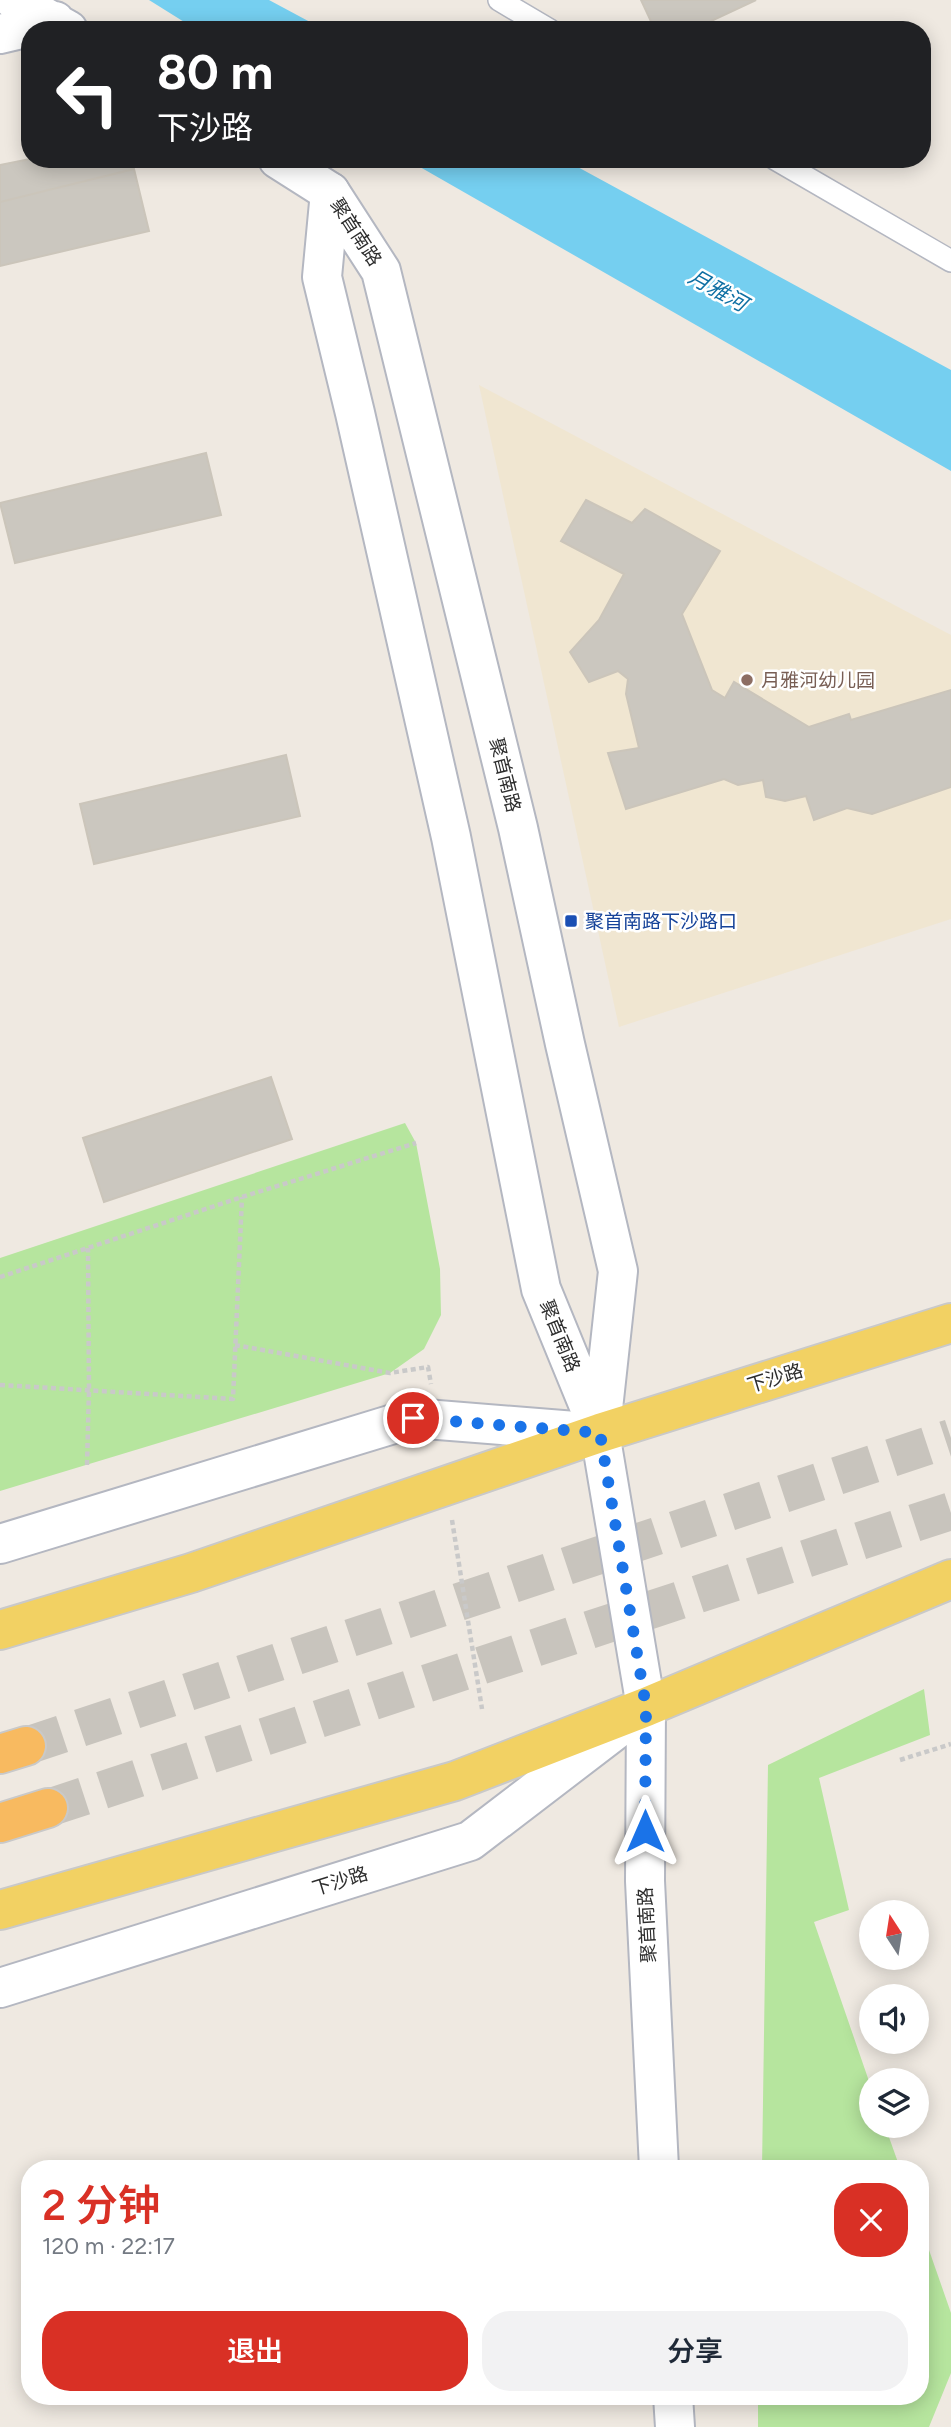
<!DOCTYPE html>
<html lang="zh">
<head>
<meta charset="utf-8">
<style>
  :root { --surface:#fff; --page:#f2f2f3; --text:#1f2937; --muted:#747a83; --accent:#d93025 }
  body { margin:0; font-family:Figtree,"Noto Sans SC",sans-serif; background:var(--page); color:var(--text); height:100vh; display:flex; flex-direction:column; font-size:26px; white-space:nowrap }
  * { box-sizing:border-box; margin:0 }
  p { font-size:23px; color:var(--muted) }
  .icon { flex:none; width:38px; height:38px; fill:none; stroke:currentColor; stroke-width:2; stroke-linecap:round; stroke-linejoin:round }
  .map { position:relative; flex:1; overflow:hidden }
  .drawer { position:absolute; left:21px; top:2160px; width:908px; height:245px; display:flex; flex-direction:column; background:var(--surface); border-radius:28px; box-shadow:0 4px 18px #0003 }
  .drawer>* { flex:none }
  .banner { position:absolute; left:21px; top:21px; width:910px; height:147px; border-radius:28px; box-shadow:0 4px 18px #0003; background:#202124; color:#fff; overflow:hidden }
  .needle { width:46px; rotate:348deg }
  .buttons { position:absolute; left:859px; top:1900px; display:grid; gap:14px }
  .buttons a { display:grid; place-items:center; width:70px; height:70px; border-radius:50%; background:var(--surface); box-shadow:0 4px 18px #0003; font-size:35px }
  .pin { position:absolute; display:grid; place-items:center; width:60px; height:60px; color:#fff; margin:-30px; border:4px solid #fff; border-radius:50%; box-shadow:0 2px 7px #0007 }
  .me { position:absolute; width:77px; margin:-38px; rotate:0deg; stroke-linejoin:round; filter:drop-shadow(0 0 5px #0008) }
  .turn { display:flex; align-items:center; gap:24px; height:147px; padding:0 21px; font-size:32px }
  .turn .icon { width:91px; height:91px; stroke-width:2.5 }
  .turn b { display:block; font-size:49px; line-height:60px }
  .round { display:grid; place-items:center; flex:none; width:74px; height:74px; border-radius:28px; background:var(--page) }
  .overview { display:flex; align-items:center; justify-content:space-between; height:119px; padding:0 21px }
  h1 { font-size:42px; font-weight:600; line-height:52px; color:var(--accent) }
  .action { display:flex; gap:14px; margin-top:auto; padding:14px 21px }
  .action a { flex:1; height:80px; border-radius:28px; background:var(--accent); color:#fff; font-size:28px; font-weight:600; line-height:80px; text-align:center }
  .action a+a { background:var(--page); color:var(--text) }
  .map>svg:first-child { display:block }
  .education { fill:#f0e6d1 }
  .green { fill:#b6e59e }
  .water { fill:#75cff0 }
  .building { fill:#cbc7bf; stroke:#cbc5ba; stroke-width:2 }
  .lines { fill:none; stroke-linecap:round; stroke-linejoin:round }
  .trunk-tunnel { stroke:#c8c4bd; stroke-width:38; stroke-dasharray:38 19; stroke-linecap:butt }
  .service-casing { stroke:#b4b7c1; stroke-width:24 }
  .minor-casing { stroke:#b4b7c1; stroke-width:42 }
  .tertiary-casing { stroke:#b4b7c1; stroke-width:42 }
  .secondary-casing { stroke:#b4b7c1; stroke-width:42 }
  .primary-casing { stroke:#c9c9c9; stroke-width:42 }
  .trunk-casing { stroke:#c9c9c9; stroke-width:42 }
  .path { stroke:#c9c9c9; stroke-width:4.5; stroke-dasharray:5 3.5; stroke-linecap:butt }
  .service { stroke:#fff; stroke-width:21 }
  .minor { stroke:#fff; stroke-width:38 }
  .tertiary { stroke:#fff; stroke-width:38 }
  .secondary { stroke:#fff; stroke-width:38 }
  .primary { stroke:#f2d163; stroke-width:38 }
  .trunk { stroke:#f8ba60; stroke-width:38 }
  .route { stroke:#1a73e8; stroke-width:12; stroke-dasharray:0 21.6 }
  .education-dot { fill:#8d6e63; stroke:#fff; stroke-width:2.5 }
  .transit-dot { fill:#1a4fb4; stroke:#fff; stroke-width:2.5 }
  .labels { text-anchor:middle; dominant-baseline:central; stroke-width:5; stroke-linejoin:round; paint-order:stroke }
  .street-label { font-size:19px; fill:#2e2e2e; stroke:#fff }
  .education-label { font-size:19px; fill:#785e54; stroke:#fff; text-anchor:start }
  .transit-label { font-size:19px; fill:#164399; stroke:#fff; text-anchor:start }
  .water-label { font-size:21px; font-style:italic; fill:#0d6fa3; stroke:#fff }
</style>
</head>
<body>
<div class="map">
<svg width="951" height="2427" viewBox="0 0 951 2427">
  <rect width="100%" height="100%" fill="#efe9e1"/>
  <path class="education" d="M479,385l472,250v284l-332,108z"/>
  <path class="green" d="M405,1123l11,20 24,126 1,46 -17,34 -34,24 -390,118v-233z
    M924,1689l6,46 -111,43 30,132 -35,12 57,165 1,39h13l15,42h-138l6,-403z
    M921,2227l30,86v60l-22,54h-171v-31h162z"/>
  <path class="water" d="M149,0h120l56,30h-128z
    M406,159h157l388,211v101z"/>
  <path class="building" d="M641,0h115l-64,30h-37z
    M30,159h101l3,10 -134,33v-37z
    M134,169l15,62 -149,35v-64z
    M206,453l15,62 -206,48 -15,-60z
    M586,500l46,23 13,-14 75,42 -38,63 30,76 13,8 9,-16 75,45 40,-13 2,6 100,-30v97l-79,27 -25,-6 -33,12 -8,-24 -21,5 -19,-4 -3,-17 -25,5 -14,-6 -98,30 -18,-56 31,-5 -13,-54 2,-15 -10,-8 -29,11 -19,-30 29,-32 25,-46 -63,-33z
    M286,755l14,61 -206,48 -14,-60z
    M271,1077l21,62 -188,63 -21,-64z"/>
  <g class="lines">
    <path class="trunk-tunnel" d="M26,1746l925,-308
      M48,1808l903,-297"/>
    <g class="service-casing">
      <path id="service" d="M499,0l51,30
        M775,159l176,102"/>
    </g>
    <g class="minor-casing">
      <path id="minor" d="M14,0l54,30
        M0,34l55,-13
        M278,159l52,33"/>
    </g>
    <g class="tertiary-casing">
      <path id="tertiary" d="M330,192l-8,85 33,136 96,424 90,452 59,144 46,274 -1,174 14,287
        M330,192l51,79 137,557 47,216 53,227 -17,156
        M673,2396l2,31"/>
    </g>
    <g class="secondary-casing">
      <path id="secondary" d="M0,1544l413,-126 187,15
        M0,1988l470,-147 161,-123"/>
    </g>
    <g class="primary-casing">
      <path id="primary" d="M0,1630l191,-57 409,-140 351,-110
        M0,1910l455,-129 191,-74 305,-128"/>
    </g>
    <g class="trunk-casing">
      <path id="trunk" d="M0,1754l26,-8
        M0,1823l48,-15"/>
    </g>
    <path class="path" d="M0,1277l242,-80 174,-54
      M235,1345l155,28 38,-6 3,17
      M0,1385l233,14 9,-202
      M87,1465l2,-75 -1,-142
      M452,1520l30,189
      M900,1760l51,-16"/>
    <use href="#service" class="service"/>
    <use href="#minor" class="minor"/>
    <use href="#tertiary" class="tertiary"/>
    <use href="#secondary" class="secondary"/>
    <use href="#primary" class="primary"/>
    <use href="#trunk" class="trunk"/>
  </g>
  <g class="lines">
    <path class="route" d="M413,1418l187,15 46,274 -1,124"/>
  </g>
  <circle class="education-dot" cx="747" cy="680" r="7"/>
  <rect class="transit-dot" x="564" y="914" width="14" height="14" rx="3.5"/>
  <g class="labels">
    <g class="street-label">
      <text transform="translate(356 232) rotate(57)">聚首南路</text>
      <text transform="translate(505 775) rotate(76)">聚首南路</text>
      <text transform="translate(560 1336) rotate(68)">聚首南路</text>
      <text transform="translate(775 1378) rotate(-17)">下沙路</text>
      <text transform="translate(340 1881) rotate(-17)">下沙路</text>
      <text transform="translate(647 1925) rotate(-93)">聚首南路</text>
    </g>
    <g class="education-label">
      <text x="761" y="680">月雅河幼儿园</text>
    </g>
    <g class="transit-label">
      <text x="585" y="921">聚首南路下沙路口</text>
    </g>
    <g class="water-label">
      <text transform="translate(718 290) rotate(29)">月雅河</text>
    </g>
  </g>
</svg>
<div class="buttons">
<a><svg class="needle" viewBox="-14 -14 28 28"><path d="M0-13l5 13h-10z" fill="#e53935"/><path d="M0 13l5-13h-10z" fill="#747a83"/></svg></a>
<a><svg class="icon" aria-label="sound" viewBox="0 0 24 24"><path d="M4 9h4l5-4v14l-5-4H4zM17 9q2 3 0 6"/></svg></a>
<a><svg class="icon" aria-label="layers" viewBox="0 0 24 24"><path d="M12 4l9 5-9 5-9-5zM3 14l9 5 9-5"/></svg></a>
</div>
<div class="pin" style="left:413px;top:1418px;background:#d93025"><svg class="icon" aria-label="arrive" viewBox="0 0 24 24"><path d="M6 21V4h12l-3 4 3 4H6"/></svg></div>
<svg class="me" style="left:645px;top:1831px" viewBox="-20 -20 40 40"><path d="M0-17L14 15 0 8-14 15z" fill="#1a73e8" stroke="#fff" stroke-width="4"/></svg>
<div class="banner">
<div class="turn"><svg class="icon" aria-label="left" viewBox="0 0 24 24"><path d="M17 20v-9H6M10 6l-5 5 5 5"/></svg><div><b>80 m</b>下沙路</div></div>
</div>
<section class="drawer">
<div class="overview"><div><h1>2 分钟</h1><p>120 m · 22:17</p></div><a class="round" style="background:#d93025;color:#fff"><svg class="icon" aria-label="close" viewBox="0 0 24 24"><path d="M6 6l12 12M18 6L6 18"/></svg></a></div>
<div class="action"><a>退出</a><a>分享</a></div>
</section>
</div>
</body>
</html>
